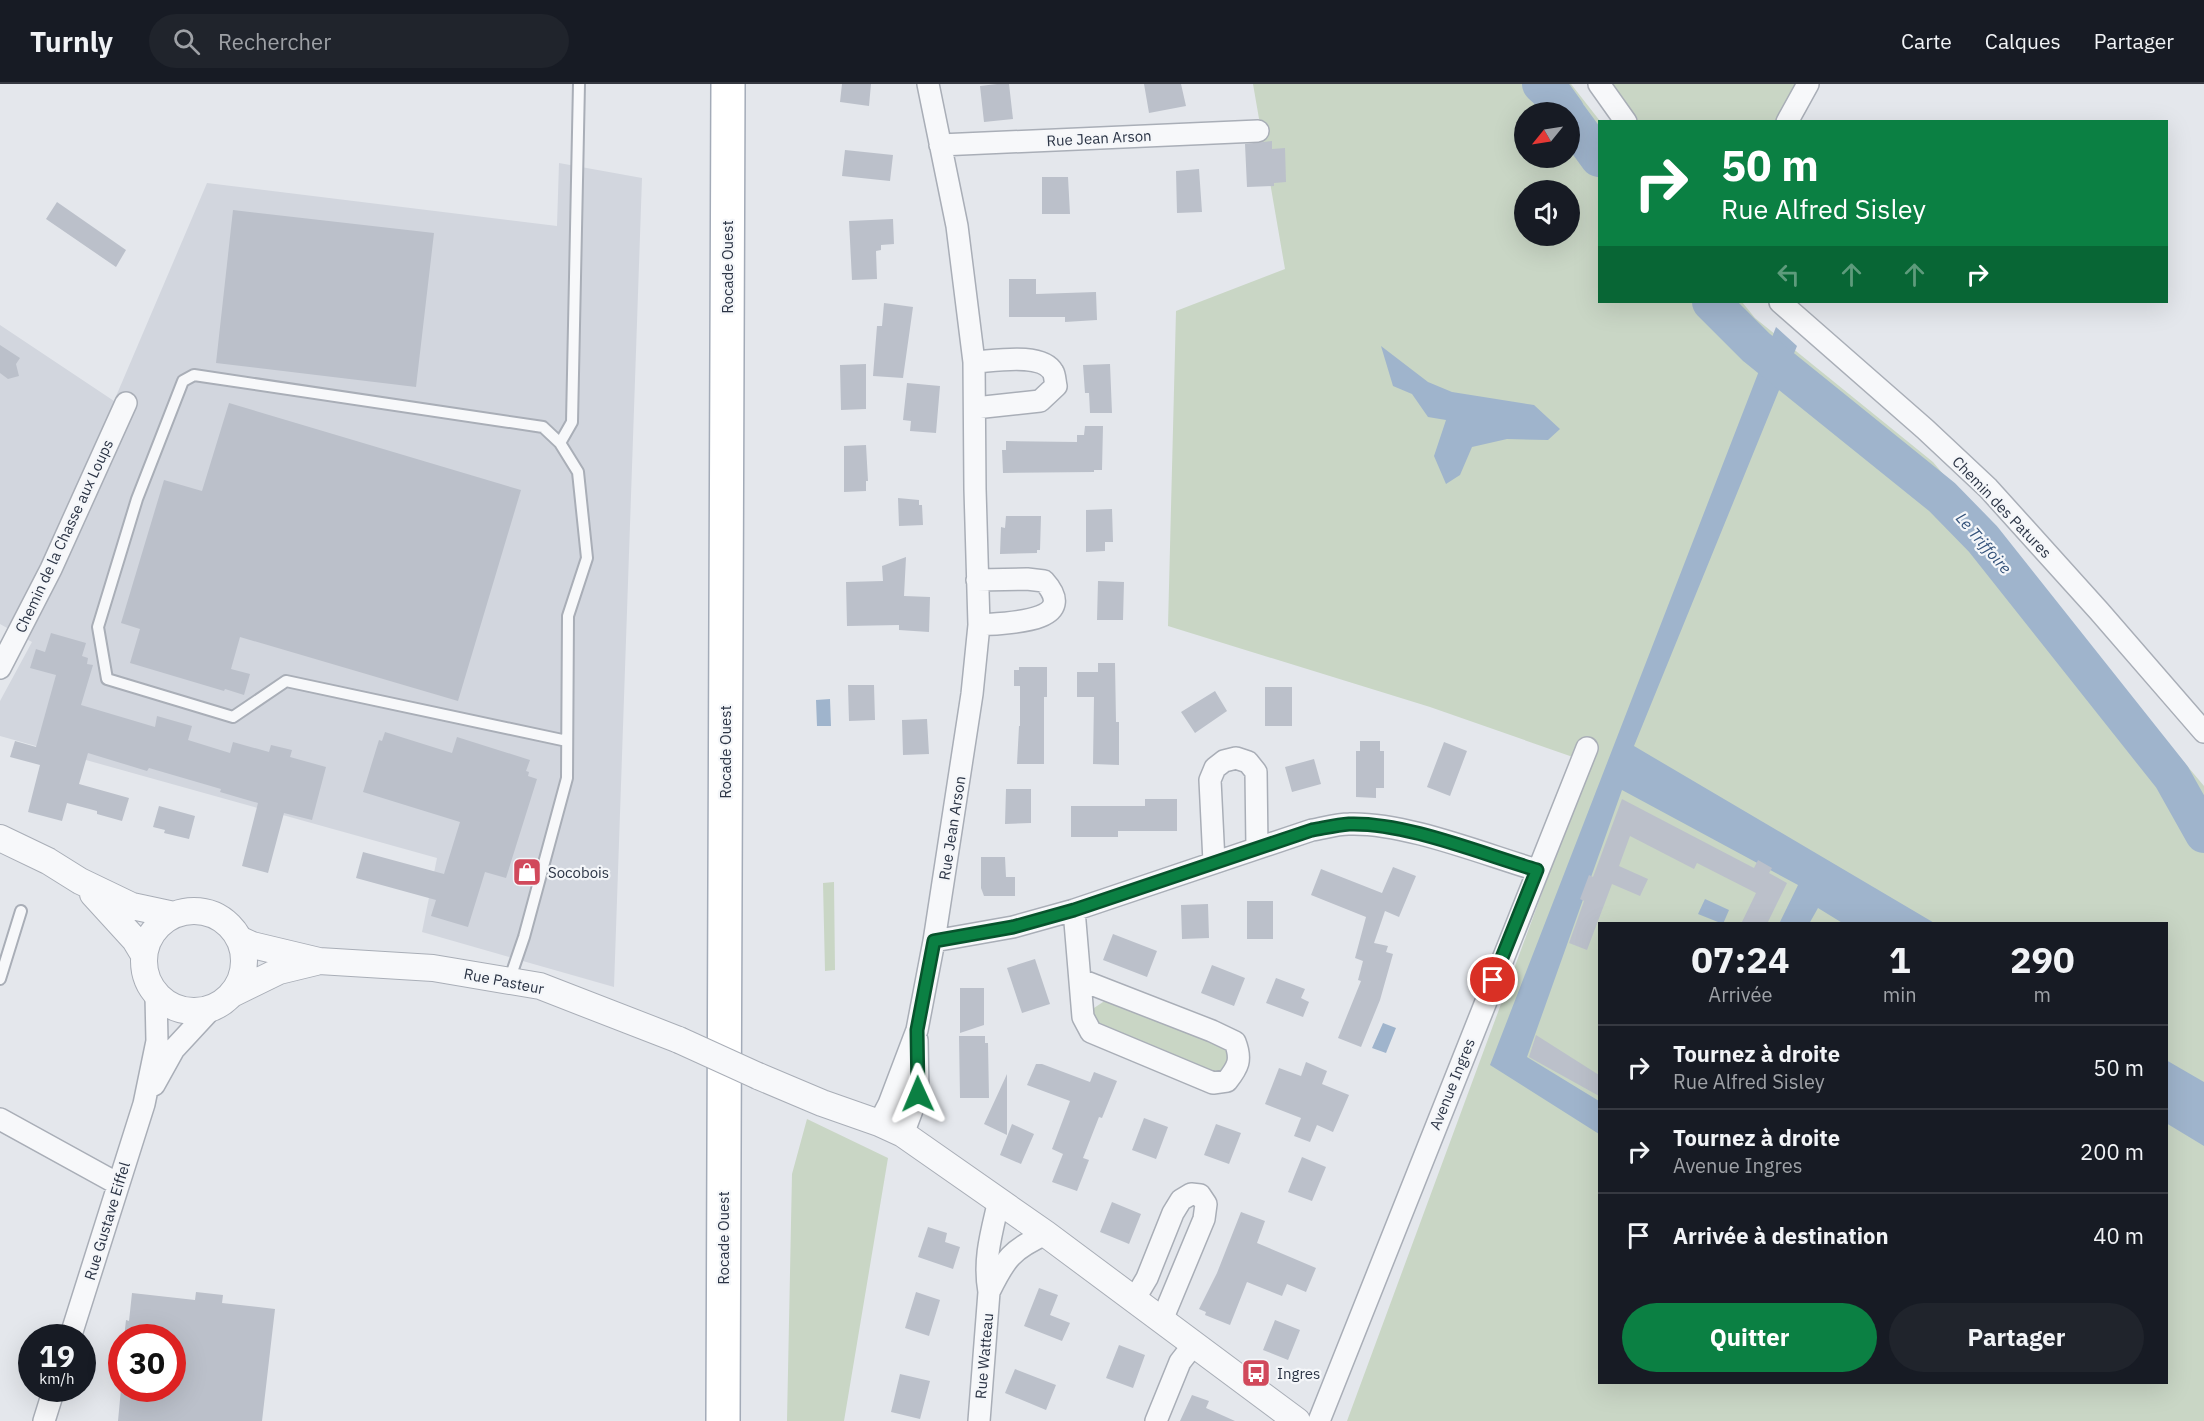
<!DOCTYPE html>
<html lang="fr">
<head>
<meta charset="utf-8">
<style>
  :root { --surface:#171b24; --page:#20242c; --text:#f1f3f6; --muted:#9ea1a6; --line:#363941; --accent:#0b8043 }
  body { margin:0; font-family:"IBM Plex Sans",sans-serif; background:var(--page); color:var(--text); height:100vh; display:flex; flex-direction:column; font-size:22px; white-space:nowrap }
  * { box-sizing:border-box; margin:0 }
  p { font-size:20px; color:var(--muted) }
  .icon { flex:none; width:33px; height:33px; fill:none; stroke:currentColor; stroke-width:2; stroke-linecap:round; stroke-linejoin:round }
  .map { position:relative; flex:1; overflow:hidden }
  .sheet { position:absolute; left:1598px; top:838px; width:570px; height:462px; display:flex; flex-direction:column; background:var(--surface); border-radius:0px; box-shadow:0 6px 24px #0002 }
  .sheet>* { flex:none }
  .hud { position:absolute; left:1598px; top:36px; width:570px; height:183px; border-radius:0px; box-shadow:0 6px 24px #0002; background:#0b8043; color:#fff; overflow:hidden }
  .needle { width:39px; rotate:240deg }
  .tools { position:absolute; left:1514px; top:18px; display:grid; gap:12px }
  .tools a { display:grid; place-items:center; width:66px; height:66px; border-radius:50%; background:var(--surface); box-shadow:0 6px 24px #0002; font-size:30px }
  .speed { position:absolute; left:18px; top:1240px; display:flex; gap:12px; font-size:30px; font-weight:700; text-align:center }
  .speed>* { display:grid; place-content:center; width:78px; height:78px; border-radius:50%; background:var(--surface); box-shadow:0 6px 24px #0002; line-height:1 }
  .speed small { font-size:15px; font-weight:400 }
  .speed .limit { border:9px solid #d22; background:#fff; color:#111 }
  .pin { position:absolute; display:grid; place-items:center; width:51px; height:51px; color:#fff; margin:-26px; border:3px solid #fff; border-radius:50%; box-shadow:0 2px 6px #0007 }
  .me { position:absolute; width:66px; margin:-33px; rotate:359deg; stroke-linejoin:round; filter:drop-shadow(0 0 4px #0008) }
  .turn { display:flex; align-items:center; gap:21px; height:126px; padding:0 24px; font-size:27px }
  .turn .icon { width:78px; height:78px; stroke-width:2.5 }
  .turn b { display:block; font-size:42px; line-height:51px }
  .lanes { display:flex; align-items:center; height:57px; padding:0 24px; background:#0003; justify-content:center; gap:30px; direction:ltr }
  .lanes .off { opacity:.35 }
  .eta { display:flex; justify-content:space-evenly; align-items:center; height:102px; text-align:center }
  .eta b { font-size:36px; font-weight:800; line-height:42px }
  .action { display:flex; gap:12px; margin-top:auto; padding:12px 24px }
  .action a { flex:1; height:69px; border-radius:36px; background:var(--accent); color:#fff; font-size:24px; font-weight:800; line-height:69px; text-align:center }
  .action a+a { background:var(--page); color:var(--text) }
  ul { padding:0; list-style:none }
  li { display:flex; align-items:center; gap:18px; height:84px; padding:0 24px; border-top:2px solid var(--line) }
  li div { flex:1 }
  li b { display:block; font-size:22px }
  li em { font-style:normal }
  header { display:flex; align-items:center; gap:36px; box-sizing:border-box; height:84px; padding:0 30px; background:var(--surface); border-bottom:2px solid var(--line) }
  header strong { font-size:28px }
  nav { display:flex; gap:33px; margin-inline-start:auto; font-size:21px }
  .search { width:420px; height:54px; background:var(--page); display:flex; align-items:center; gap:15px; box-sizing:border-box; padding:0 21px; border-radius:33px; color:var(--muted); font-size:22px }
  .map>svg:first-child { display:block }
  .built { fill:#d2d6de }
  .green { fill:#c9d6c5; fill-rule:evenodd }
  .water { fill:#9fb4cc }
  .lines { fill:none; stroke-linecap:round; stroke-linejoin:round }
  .river { stroke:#9fb4cc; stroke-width:38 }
  .building { fill:#bbc0ca }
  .service-casing { stroke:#a9aeb7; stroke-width:14 }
  .minor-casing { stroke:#a9aeb7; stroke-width:24 }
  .tertiary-casing { stroke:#a9aeb7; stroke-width:28 }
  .primary-casing { stroke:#a3abb8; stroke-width:36 }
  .service { stroke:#f7f8fa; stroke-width:10 }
  .minor { stroke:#f7f8fa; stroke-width:21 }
  .tertiary { stroke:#f7f8fa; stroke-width:26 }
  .primary { stroke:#fff; stroke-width:33 }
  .tertiary-bridge-casing { stroke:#a9aeb7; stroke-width:28; stroke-linecap:butt }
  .tertiary-bridge { stroke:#f7f8fa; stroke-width:26 }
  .route-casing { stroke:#07532c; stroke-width:15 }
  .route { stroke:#0b8043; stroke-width:10 }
  .labels { text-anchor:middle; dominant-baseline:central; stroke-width:4.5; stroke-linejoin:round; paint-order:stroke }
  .street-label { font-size:15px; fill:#2b3445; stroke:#f4f6f9 }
  .poi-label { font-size:15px; fill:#2b3445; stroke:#f4f6f9; text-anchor:start }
  .water-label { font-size:16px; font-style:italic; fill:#34527a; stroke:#f4f6f9 }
</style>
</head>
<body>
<header>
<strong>Turnly</strong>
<div class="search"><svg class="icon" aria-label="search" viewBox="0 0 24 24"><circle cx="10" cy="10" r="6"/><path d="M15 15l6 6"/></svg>Rechercher</div>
<nav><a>Carte</a><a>Calques</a><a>Partager</a></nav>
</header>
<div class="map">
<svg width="2204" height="1337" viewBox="0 0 2204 1337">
  <rect width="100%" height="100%" fill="#e4e7ec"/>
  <path class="built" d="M559,79l83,15 -28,809 -192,-55 15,-74 -437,-122v-35l32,-59 -32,-18v-299l114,76 93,-218 350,43z"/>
  <path class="green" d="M1253,0h318l29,37 -1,181h143l13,16 178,144 271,324v635h-857l243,-658 -160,-56 -262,-81 8,-315 109,-42zM1524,28h45v46h-45zM1524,106h45v46h-45zM1599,840h567v459h-567z
    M1610,0h192l-21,38 -143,-1z
    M834,798l1,88 -10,1 -2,-88z
    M1106,916l123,49v17l-11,9 -116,-44 -10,-16 2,-7z
    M807,1035l81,39 -44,263h-57l5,-247z"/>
  <path class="water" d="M1776,243l21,19 -163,400 302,178h-92l-26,-16 -9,16h-30l19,-39 -176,-95 -95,267 72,44v33l-109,-69z
    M1381,262l47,36 24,10 82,13 26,24 -12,11 -41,-1 -35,8 -12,28 -14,9 -12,-28 12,-36 -18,-3 -16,-23 -19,-8z
    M830,615l1,27h-14l-1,-26z
    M1705,815l24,11 -6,14 -25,-10z
    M1383,939l13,5 -10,25 -14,-5z
    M2166,976l38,22v64l-38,-23z"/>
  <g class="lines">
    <path class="river" d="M1541,0l15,14 10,14
      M1569,33l30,41
      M1711,218l45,45 186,150 41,42 189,238 32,57"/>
  </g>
  <path class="building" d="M842,0h29l-2,22 -29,-4z
    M997,0h12l4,35 -29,3 -4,-36z
    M1144,0h37l5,22 -37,7z
    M1272,57v8l13,-1 1,34 -12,1v3l-27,1 -2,-43z
    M845,66l48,5 -3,26 -48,-5z
    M1199,85l3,43 -25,1 -1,-42z
    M1042,93h26l2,37h-28z
    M57,118l69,48 -10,17 -70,-48z
    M233,126l201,23 -18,154 -200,-24z
    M893,135l1,25 -13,1v5l-5,1 1,28 -25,1 -3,-59z
    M1009,195h27v15l60,-2 1,28 -32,2v-5h-56z
    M884,219l29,4 -10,71 -30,-2 4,-50h5z
    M0,261l20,13 -4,6 3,12 -11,3 -8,-6z
    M866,280v45l-25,1 -1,-45z
    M1110,280l2,49h-22l-1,-20h-4l-2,-28z
    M907,299l33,3 -4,47 -26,-2 1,-10 -8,-1z
    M229,319l292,87 -63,211 -218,-64 -9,32 19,5 -6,21 -19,-6 -1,2 -94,-28 10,-34 -19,-6 43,-143 38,11z
    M1085,342h18l-1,44h-8v2l-91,1 -1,-23h4v-9l71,1v-7h7z
    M866,361l2,36h-2v10l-22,1v-46z
    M898,414l21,2v5h3l1,20 -24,1z
    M1112,425l1,33h-8v9l-19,1v-42z
    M1006,432h35l-1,34h-3v3l-37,1 1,-27 4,1z
    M906,473l-2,39 26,1 -1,35 -30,-2v-5l-52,1 -1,-44 37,-1 -1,-15z
    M1098,497l26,1 -1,38h-26z
    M51,549l35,10 -4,13 6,2 -1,6 6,1 -12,40 74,22 2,-11 35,10 -4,14 42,13 3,-11 36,10 2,-7 21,5 -2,7 36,10 -14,53 -28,-7 -16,60 -26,-7 16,-63 -38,-11 1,-3 -72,-21 -2,3 -59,-18 -9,31 50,14 -7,23 -25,-7v-3l-30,-8 -5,18 -34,-9 12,-47 -30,-8 5,-16 21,6 20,-72 -26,-7 6,-19 9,3z
    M1098,579h17l1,59h3v43l-26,-1 1,-67h-17v-25h21z
    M1019,583h28v30h-3v67h-27l2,-38h1v-40h-6v-16h5z
    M848,601h26l1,35 -26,1z
    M1265,603h27v39h-27z
    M1215,607l12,20 -32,22 -14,-21z
    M927,635l2,35 -26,1 -1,-35z
    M385,648l67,21 5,-16 73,23 -4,11 3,1 -1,4 9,3 -31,99 -21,-6 -17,55 -37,-11 5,-16 -80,-22 7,-26 81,22 16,-52 -97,-30 16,-52 3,1z
    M1360,657h20v10h4v37h-8v10l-20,-1v-46h4z
    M1444,658l23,9 -17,45 -23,-9z
    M1314,675l7,25 -29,8 -7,-25z
    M1006,705h25v34l-26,1z
    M1145,715h32v32h-59v6h-47v-31h74z
    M1622,715l132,69 4,-8 14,8 -3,5 18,10 -20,41h-26l15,-31 -59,-30 -3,6 -64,-33 -11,30 29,13 -8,17 -28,-12 -25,66 -18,-7 15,-42 -4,-2 9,-24 4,2z
    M159,722l36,10 -6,23 -25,-6 1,-3 -12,-3z
    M981,773h24l1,20h9v19h-31l-3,-8z
    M1393,783l23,9 -17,41 -14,-6 -11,32 14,3 -2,6 7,2 -13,46 -19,47 -23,-9 23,-57 -3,-1 5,-19 -8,-3 11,-41 -55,-22 10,-26 61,24z
    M1247,817h26v38h-26z
    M1208,820l1,34 -27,1 -1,-34z
    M1113,850l44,17 -10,26 -44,-17z
    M1035,875l15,45 -28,9 -15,-45z
    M1212,881l33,13 -11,28 -33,-13z
    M1276,894l29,11 -4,9 8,4 -6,15 -37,-14z
    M960,904h24v37l-24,8z
    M1536,951l63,40v21l-70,-39z
    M959,952h26v7h3l1,55h-29z
    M1306,978l21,9 -5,13 27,11 -16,37 -16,-7 -7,17 -16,-6 7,-18 -36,-14 14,-36 22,8z
    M1036,980h6l48,18 4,-10 23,9 -15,37 -3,-1 -16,41 6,2 -12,31 -25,-9 11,-28 -11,-5 18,-48 -43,-16z
    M1007,990v61l-23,-11z
    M1144,1034l24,9 -12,32 -24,-9z
    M1012,1040l22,10 -13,30 -21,-9z
    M1216,1040l25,9 -12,31 -25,-9z
    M1302,1073l24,10 -14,34 -24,-9z
    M1112,1118l29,12 -12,30 -29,-12z
    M1241,1128l24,9 -8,22 59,25 -10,24 -19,-8 -5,12 -35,-14 -17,43 -25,-10 1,-3 -7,-3 18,-36z
    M928,1143l19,6 -2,9 15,5 -7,22 -35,-12z
    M1039,1204l19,7 -8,20 20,8 -8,18 -38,-15z
    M196,1208l27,3 -1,8 53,6 -13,112h-144l3,-32h51v-51h-48l2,-18 3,1 3,-28 63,7z
    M916,1208l24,8 -11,36 -24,-8z
    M1275,1236l25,10 -12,30 -25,-10z
    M1119,1261l26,10 -12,33 -27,-10z
    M1015,1285l41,16 -10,25 -41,-17z
    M900,1290l30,7 -10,38 -29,-7z
    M1192,1311l17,6 -3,7 29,13h-55z"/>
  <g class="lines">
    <g class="service-casing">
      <path id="service" d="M560,359l12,-21 7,-338
        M0,895l21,-68
        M509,897l15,-44 43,-159 1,-162 19,-58 -9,-86 -18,-29 -17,-16 -349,-52 -11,6 -46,118 -39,128 9,52 126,38 53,-36 281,60"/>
    </g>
    <g class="minor-casing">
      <path id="minor" d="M1599,0l27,38
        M1787,38l21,-38
        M940,61l318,-14
        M1780,218l145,127 63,59 111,123 105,121
        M974,278c20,-1 68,-10 79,10 2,3 2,10 3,14l-16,15 -65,7
        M977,496l50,-1 17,2c39,43 -43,42 -65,44
        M0,584l51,-99 75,-166
        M1214,778l-4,-82 5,-12 9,-7 12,-3 12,4 8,10 1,76
        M1074,826l9,107 8,15 122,51 14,-2c11,-14 15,-21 8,-39l-23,-11 -131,-51
        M934,857l79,-14 61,-17 238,-80c12,-2 25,-6 37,-6 55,-2 134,30 188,46
        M154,1001l20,-36 38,-41
        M0,1035l118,65
        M879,1039l10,-19 28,-74 17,-89 38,-247 7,-69 -4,-136 -1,-127 -17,-136 -29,-142
        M903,1050l15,-40 -1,-54
        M989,1208c16,-33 23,-43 57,-58
        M1134,1216l13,-22 26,-65 8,-13 10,-6 9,1 6,9 -2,15 -42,101
        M70,1254l74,-234 13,-63 -1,-46
        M44,1337l10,-32
        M979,1337l10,-129c-6,-33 3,-61 10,-92
        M1156,1337l24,-59 14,-18
        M1319,1337l268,-673"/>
    </g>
    <g class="tertiary-casing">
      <path id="tertiary" d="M0,754l48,23 32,20 52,25 42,9
        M93,810l42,46 9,15
        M144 877a50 50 0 1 1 100 0a50 50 0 1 1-100 0Z
        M239,855l13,6 67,16 114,7 107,18 139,54
        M232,910l47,-23 37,-9
        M758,992l64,27 57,20 24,11 143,100 251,187"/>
    </g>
    <g class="primary-casing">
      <path id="primary" d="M723,1337l5,-1337"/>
    </g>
    <use href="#service" class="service"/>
    <use href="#minor" class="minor"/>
    <use href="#tertiary" class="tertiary"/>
    <use href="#primary" class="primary"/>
    <g class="tertiary-bridge-casing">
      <path id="tertiary-bridge" d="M679,956l79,36"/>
    </g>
    <use href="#tertiary-bridge" class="tertiary-bridge"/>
  </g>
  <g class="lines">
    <g class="route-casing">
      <path id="route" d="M918,1010l-1,-64 17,-89 79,-14 61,-17 238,-80c12,-2 25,-5 37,-6 56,-2 133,30 188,46l-44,110"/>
    </g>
    <use href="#route" class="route"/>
  </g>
  <defs>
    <g id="shop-square" transform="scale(1.5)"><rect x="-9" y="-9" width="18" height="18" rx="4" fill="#d1495b" stroke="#f4f6f9"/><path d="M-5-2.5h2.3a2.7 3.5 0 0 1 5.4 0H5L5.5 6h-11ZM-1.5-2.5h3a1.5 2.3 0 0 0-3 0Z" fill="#fff"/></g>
    <g id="bus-square" transform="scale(1.5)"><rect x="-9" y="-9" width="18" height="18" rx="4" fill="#d1495b" stroke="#f4f6f9"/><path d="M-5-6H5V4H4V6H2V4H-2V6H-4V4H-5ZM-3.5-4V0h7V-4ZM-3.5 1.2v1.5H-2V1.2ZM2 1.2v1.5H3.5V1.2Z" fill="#fff"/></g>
  </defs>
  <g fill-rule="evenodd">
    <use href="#shop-square" x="527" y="788"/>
    <use href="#bus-square" x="1256" y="1289"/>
  </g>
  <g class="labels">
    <g class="street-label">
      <text transform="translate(1099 54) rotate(-3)">Rue Jean Arson</text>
      <text transform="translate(727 183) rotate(-90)">Rocade Ouest</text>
      <text transform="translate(2002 423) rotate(46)">Chemin des Patures</text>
      <text transform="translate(64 452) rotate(-65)">Chemin de la Chasse aux Loups</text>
      <text transform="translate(725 668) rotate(-90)">Rocade Ouest</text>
      <text transform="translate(952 744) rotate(-81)">Rue Jean Arson</text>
      <text transform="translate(504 897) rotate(11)">Rue Pasteur</text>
      <text transform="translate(1452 1000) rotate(-68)">Avenue Ingres</text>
      <text transform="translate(107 1137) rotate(-73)">Rue Gustave Eiffel</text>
      <text transform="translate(723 1154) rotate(-90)">Rocade Ouest</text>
      <text transform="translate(984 1272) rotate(-85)">Rue Watteau</text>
    </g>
    <g class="poi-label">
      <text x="548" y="788">Socobois</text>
      <text x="1277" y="1289">Ingres</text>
    </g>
    <g class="water-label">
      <text transform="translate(1984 459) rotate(49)">Le Triffoire</text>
    </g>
  </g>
</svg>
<div class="tools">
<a><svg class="needle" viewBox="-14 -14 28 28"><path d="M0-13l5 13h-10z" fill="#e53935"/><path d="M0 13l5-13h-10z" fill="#9ea1a6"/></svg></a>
<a><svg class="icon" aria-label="sound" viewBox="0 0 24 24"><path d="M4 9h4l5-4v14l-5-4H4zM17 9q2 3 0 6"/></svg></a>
</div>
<div class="speed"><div>19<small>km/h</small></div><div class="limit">30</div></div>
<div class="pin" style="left:1493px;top:896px;background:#d93025"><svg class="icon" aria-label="arrive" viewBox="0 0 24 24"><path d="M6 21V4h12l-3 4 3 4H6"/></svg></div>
<svg class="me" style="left:918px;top:1010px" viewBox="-20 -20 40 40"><path d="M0-17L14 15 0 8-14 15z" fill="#0b8043" stroke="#fff" stroke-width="4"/></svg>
<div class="hud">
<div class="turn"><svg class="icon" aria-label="right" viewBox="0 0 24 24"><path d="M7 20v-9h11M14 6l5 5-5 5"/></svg><div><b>50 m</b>Rue Alfred Sisley</div></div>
<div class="lanes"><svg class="icon off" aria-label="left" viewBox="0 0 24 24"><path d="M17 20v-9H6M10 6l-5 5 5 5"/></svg><svg class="icon off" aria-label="ahead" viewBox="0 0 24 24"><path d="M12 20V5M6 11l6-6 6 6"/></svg><svg class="icon off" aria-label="ahead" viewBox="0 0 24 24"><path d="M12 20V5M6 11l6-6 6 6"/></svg><svg class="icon" aria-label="right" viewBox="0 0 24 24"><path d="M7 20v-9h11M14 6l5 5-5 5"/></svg></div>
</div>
<section class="sheet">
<div class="eta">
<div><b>07:24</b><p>Arrivée</p></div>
<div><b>1</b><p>min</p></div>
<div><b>290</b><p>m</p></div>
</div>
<ul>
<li><svg class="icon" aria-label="right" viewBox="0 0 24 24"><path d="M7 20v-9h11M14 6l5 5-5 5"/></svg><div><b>Tournez à droite</b><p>Rue Alfred Sisley</p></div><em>50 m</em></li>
<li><svg class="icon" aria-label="right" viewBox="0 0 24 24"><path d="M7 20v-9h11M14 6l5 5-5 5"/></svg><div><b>Tournez à droite</b><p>Avenue Ingres</p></div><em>200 m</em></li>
<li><svg class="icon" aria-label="arrive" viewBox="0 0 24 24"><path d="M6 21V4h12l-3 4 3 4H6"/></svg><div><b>Arrivée à destination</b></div><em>40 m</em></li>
</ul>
<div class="action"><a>Quitter</a><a>Partager</a></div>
</section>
</div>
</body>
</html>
